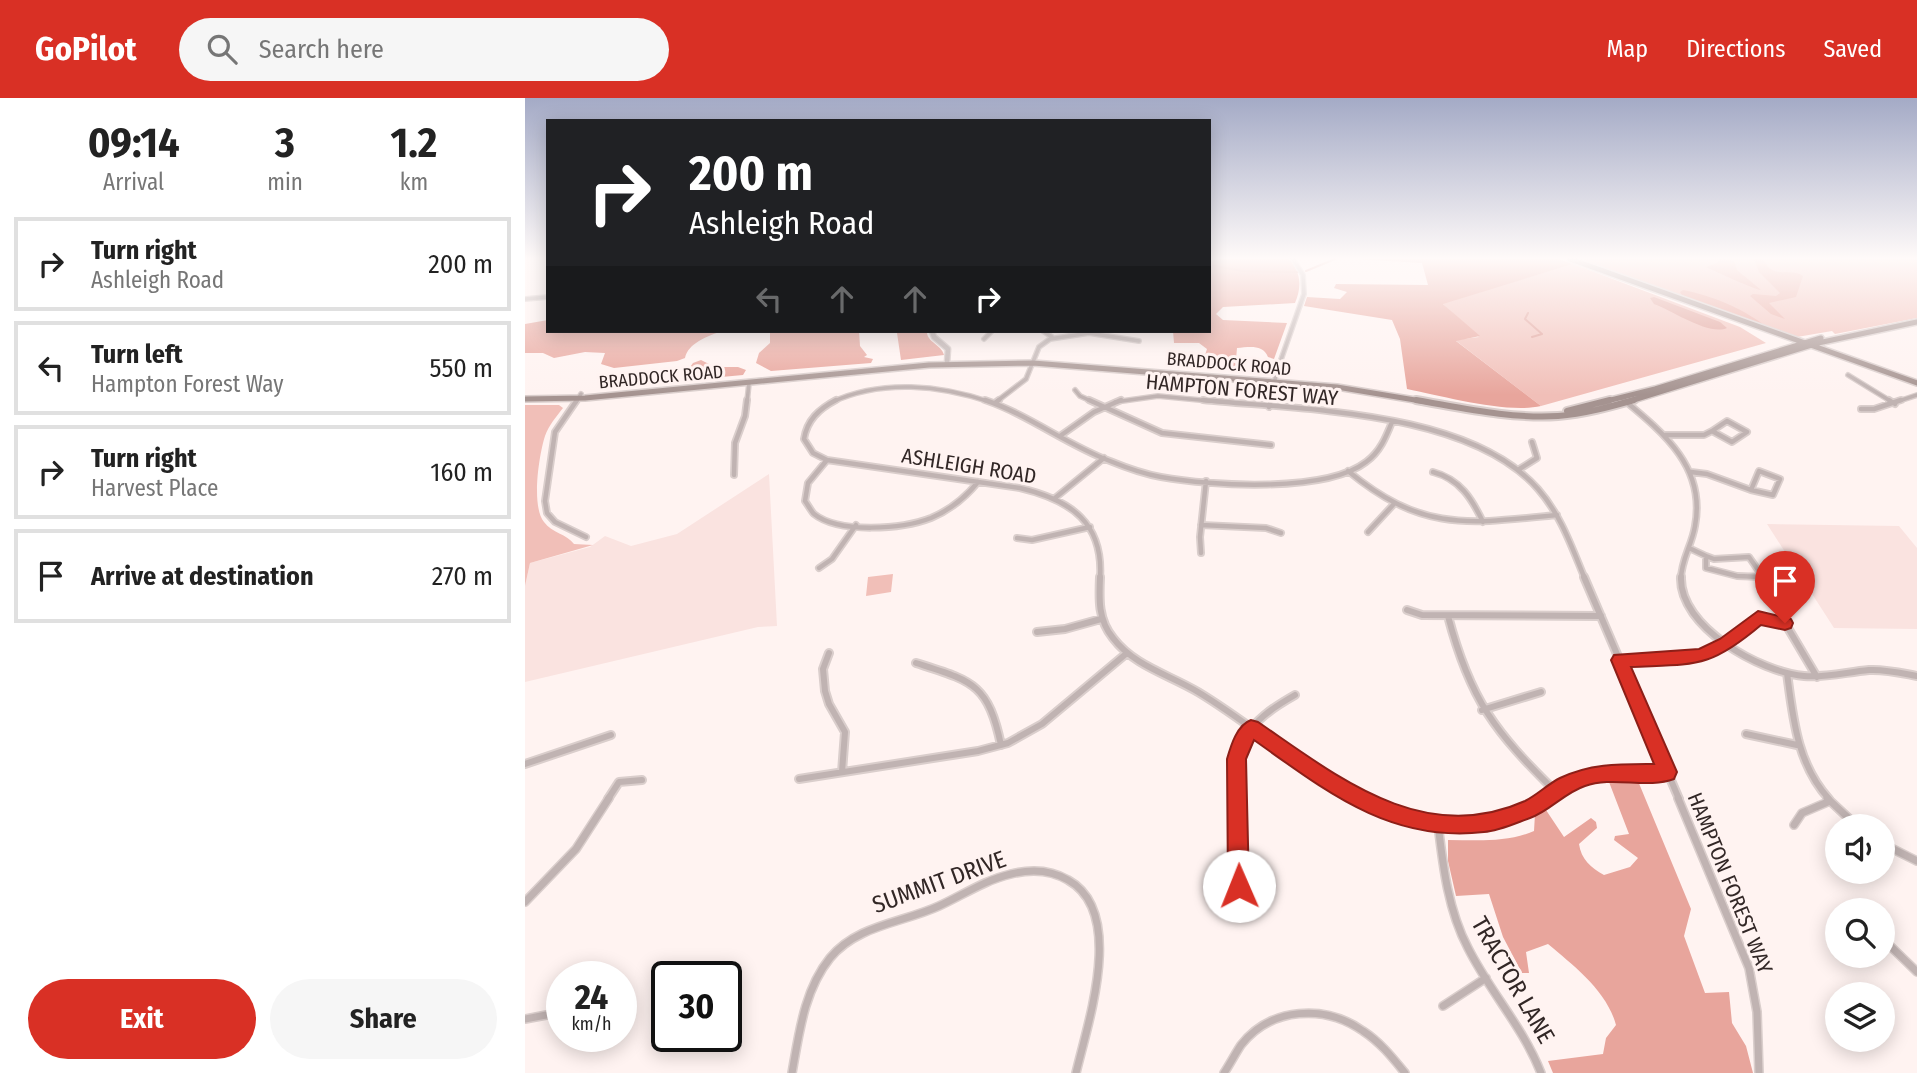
<!DOCTYPE html>
<html lang="en">
<head>
<meta charset="utf-8">
<style>
  :root { --surface:#fff; --page:#f6f6f6; --text:#222; --muted:#767676; --line:#e0e0e0; --accent:#d93025 }
  body { margin:0; font-family:"Fira Sans Condensed",sans-serif; background:var(--page); color:var(--text); height:100vh; display:flex; flex-direction:column; font-size:26px; white-space:nowrap }
  * { box-sizing:border-box; margin:0 }
  p { font-size:23px; color:var(--muted) }
  .icon { flex:none; width:38px; height:38px; fill:none; stroke:currentColor; stroke-width:2; stroke-linecap:round; stroke-linejoin:round }
  .map { position:relative; flex:1; overflow:hidden }
  .details { display:flex; flex-direction:column; background:var(--surface); width:525px }
  .details>* { flex:none }
  .guide { position:absolute; left:21px; top:21px; width:665px; height:214px; border-radius:0px; box-shadow:0 4px 18px #0003; background:#202124; color:#fff; overflow:hidden }
  .fabs { position:absolute; left:1300px; top:716px; display:grid; gap:14px }
  .fabs a { display:grid; place-items:center; width:70px; height:70px; border-radius:50%; background:var(--surface); box-shadow:0 4px 18px #0003; font-size:35px }
  .speed { position:absolute; left:21px; top:863px; display:flex; gap:14px; font-size:35px; font-weight:700; text-align:center }
  .speed>* { display:grid; place-content:center; width:91px; height:91px; border-radius:50%; background:var(--surface); box-shadow:0 4px 18px #0003; line-height:1 }
  .speed small { font-size:18px; font-weight:400 }
  .speed .limit { border:4px solid #111; border-radius:10px; background:#fff; color:#111 }
  .pin { position:absolute; display:grid; place-items:center; width:60px; height:60px; color:#fff; margin:-72px -30px; border-radius:50% 50% 50% 0; rotate:-45deg; box-shadow:0 0 7px #0007 }
  .pin .icon { rotate:45deg }
  .me { position:absolute; width:77px; margin:-38px; rotate:359deg; stroke-linejoin:round; filter:drop-shadow(0 0 5px #0008) }
  .turn { display:flex; align-items:center; gap:24px; height:147px; padding:0 28px; font-size:32px }
  .turn .icon { width:91px; height:91px; stroke-width:2.5 }
  .turn b { display:block; font-size:49px; line-height:60px }
  .lanes { display:flex; align-items:center; height:66px; padding:0 28px; background:#0003; justify-content:center; gap:35px; direction:ltr }
  .lanes .off { opacity:.35 }
  .eta { display:flex; justify-content:space-evenly; align-items:center; height:119px; text-align:center }
  .eta b { font-size:42px; font-weight:700; line-height:49px }
  .button { display:flex; gap:14px; margin-top:auto; padding:14px 28px }
  .button a { flex:1; height:80px; border-radius:42px; background:var(--accent); color:#fff; font-size:28px; font-weight:700; line-height:80px; text-align:center }
  .button a+a { background:var(--page); color:var(--text) }
  ul { padding:0; list-style:none }
  li { display:flex; align-items:center; gap:21px; height:94px; margin:0 14px 10px; padding:0 14px; border:4px solid var(--line); border-radius:0px }
  li div { flex:1 }
  li b { display:block; font-size:26px }
  li em { font-style:normal }
  header { display:flex; align-items:center; gap:42px; box-sizing:border-box; height:98px; padding:0 35px; background:var(--accent); color:#fff }
  header strong { font-size:33px }
  nav { display:flex; gap:38px; margin-inline-start:auto; font-size:24px }
  .search { width:490px; height:63px; background:var(--page); display:flex; align-items:center; gap:18px; box-sizing:border-box; padding:0 24px; border-radius:38px; color:var(--muted); font-size:26px }
  main { display:flex; flex:1; min-height:0 }
  .map>svg:first-child { display:block }
  .built { fill:#fae3e0 }
  .green { fill:#f1bfb8 }
  .forest { fill:#e8a59c }
  .water { fill:#de9c94 }
  .lines { fill:none; stroke-linecap:round; stroke-linejoin:round }
  .stream { stroke:#de9c94; stroke-width:2 }
  .minor-far3-casing { stroke:#dacecc; stroke-width:6 }
  .minor-far2-casing { stroke:#dacecc; stroke-width:8 }
  .minor-far1-casing { stroke:#dacecc; stroke-width:10 }
  .minor-casing { stroke:#dacecc; stroke-width:10 }
  .tertiary-casing { stroke:#dacecc; stroke-width:7 }
  .secondary-far1-casing { stroke:#dacecc; stroke-width:8 }
  .secondary-casing { stroke:#dacecc; stroke-width:10 }
  .minor-far3 { stroke:#c0b3b2; stroke-width:3.5 }
  .minor-far2 { stroke:#c0b3b2; stroke-width:4.5 }
  .minor-far1 { stroke:#c0b3b2; stroke-width:6 }
  .minor { stroke:#c0b3b2; stroke-width:7 }
  .tertiary { stroke:#c0b3b2; stroke-width:4.5 }
  .secondary-far1 { stroke:#a59390; stroke-width:5 }
  .secondary { stroke:#a59390; stroke-width:6 }
  .route { fill:#d93025; stroke:#8d1f18; stroke-width:2 }
  .labels { text-anchor:middle; dominant-baseline:central; stroke-width:6; stroke-linejoin:round; paint-order:stroke }
  .far-street-label { font-size:18px; fill:#322726; stroke:#fff3f1 }
  .street-label { font-size:21px; fill:#322726; stroke:#fff3f1 }
  .near-street-label { font-size:24px; fill:#322726; stroke:#fff3f1 }
</style>
</head>
<body>
<header>
<strong>GoPilot</strong>
<div class="search"><svg class="icon" aria-label="search" viewBox="0 0 24 24"><circle cx="10" cy="10" r="6"/><path d="M15 15l6 6"/></svg>Search here</div>
<nav><a>Map</a><a>Directions</a><a>Saved</a></nav>
</header>
<main>
<section class="details">
<div class="eta">
<div><b>09:14</b><p>Arrival</p></div>
<div><b>3</b><p>min</p></div>
<div><b>1.2</b><p>km</p></div>
</div>
<ul>
<li><svg class="icon" aria-label="right" viewBox="0 0 24 24"><path d="M7 20v-9h11M14 6l5 5-5 5"/></svg><div><b>Turn right</b><p>Ashleigh Road</p></div><em>200 m</em></li>
<li><svg class="icon" aria-label="left" viewBox="0 0 24 24"><path d="M17 20v-9H6M10 6l-5 5 5 5"/></svg><div><b>Turn left</b><p>Hampton Forest Way</p></div><em>550 m</em></li>
<li><svg class="icon" aria-label="right" viewBox="0 0 24 24"><path d="M7 20v-9h11M14 6l5 5-5 5"/></svg><div><b>Turn right</b><p>Harvest Place</p></div><em>160 m</em></li>
<li><svg class="icon" aria-label="arrive" viewBox="0 0 24 24"><path d="M6 21V4h12l-3 4 3 4H6"/></svg><div><b>Arrive at destination</b></div><em>270 m</em></li>
</ul>
<div class="button"><a>Exit</a><a>Share</a></div>
</section>
<div class="map">
<svg width="1392" height="975" viewBox="0 0 1392 975">
  <rect width="100%" height="100%" fill="#fff3f1"/>
  <path class="built" d="M244,376l8,152 -19,1 -233,55v-96l5,-23 60,-16 15,-11 26,10 46,-12z
    M1242,426l132,2 18,22v81l-83,-1z"/>
  <path class="green" d="M1050,161h342v59l-82,16 -3,-3 -35,6z
    M1048,166l167,63 26,16 -225,63 -86,-66 24,-3 -37,-34z
    M0,307h34l4,3c-7,9 -14,17 -18,28 -6,19 -14,70 -1,86 8,11 23,12 30,22l19,1 -63,18 -5,23z
    M368,476l-2,18 -25,4 2,-19z"/>
  <path class="forest" d="M696,161h68c12,13 13,28 6,44l-72,4 -7,7 7,6 64,3 -13,36 -6,-2c-5,-13 -19,-10 -31,-9l-2,23 -39,-4 2,-6 6,-3 3,-9 -8,-6h-25l-1,-12h36v-70z
    M829,161h205l14,5 -130,40 37,32 -24,5 85,65c-34,8 -98,-10 -134,-17l-7,-50 -8,-19 -88,-14 3,-9 33,2 7,-7 -13,-4 2,-4 92,1 -6,-22z
    M1195,161l14,2 3,9 24,20c-5,0 -47,-19 -55,-23l11,-4z
    M1229,161h8c3,2 4,6 7,9 10,8 24,1 34,8l-7,21 -27,6 16,16 -14,-5 -21,-18 3,-2 23,2 4,-3 -21,-21z
    M1158,192c27,5 59,18 81,35l-81,-28 -3,-5z
    M23,222v11h174c-14,5 -34,12 -37,27l-8,3 -63,7 -13,-4 4,-11 -20,-1 -31,6 -11,-5h-18v-29z
    M245,233h89l1,15 7,9 -3,2 9,2 -2,4 -100,8 -15,-8 3,-10 11,-10z
    M374,233h28c-1,11 14,13 17,24l-43,5 -4,-27z
    M176,262l14,7h23l8,3 -3,5 -54,5 -1,-10 5,-7z
    M1113,683l53,128 -7,27 21,57 24,-1 3,31 14,23 7,27h-200l-5,-12 55,-7 3,-16 10,-13c-9,-34 -42,-59 -68,-81l-22,8 3,21h-7l-19,-36 -14,-43 -33,2 -8,-35v-21c29,0 59,3 86,-9l1,-17 11,-4 18,27 27,-19 5,4 1,6 -18,16c2,15 12,24 25,31l26,-8 8,-9 -24,-18 1,-4 14,-2 -20,-52z"/>
  <path class="water" d="M1129,199l66,25 7,6c-18,8 -54,-17 -73,-24l-4,-6z"/>
  <g class="lines">
    <path class="stream" d="M684,167l34,6 55,1
      M781,173l29,-12
      M1003,215l-3,6 17,15 -10,3"/>
    <g class="minor-far3-casing">
      <path id="minor-far3" d="M0,201l23,-2
        M518,233l9,6
        M459,241l8,-8
        M1323,277l44,27
        M550,292l5,6 13,6
        M1099,302l2,2
        M51,304l5,-8
        M222,304l2,-19
        M307,304c50,-23 108,-17 158,0
        M471,304l30,-23 13,-32 11,-8 39,-6 50,8
        M590,304l43,-6 63,6
        M745,304l7,-31 27,-77 -1,-19 -10,-16
        M1371,304l21,-7"/>
    </g>
    <g class="minor-far2-casing">
      <path id="minor-far2" d="M52,302l-22,32 -10,69 2,12 8,9 31,15
        M311,302c-17,9 -29,20 -32,39l9,14 14,7 193,28c51,12 84,35 80,91
        M460,302c44,15 82,45 125,61 17,7 34,13 51,16 50,9 165,16 205,-15 14,-10 20,-25 26,-40
        M564,302l73,33 109,12
        M678,302c99,10 266,10 335,89 23,26 34,59 47,90
        M1099,302c41,34 82,68 71,126 -3,19 -14,34 -14,53
        M1364,302l6,4
        M470,305l4,-3
        M744,309l2,-7
        M1336,311h13l27,-9
        M1202,323l20,11 -15,10 -20,-11z
        M1140,337h39l8,-4
        M535,338l34,-24 27,-12
        M302,362l-19,23 -3,18c3,4 6,10 9,13 25,20 89,15 117,4 19,-8 34,-20 47,-36
        M993,372l19,-12 -5,-16
        M823,373c74,61 119,53 209,44
        M1234,373l21,8 -7,16 -22,-5z
        M908,374c27,7 39,27 50,50
        M1166,374l16,2 44,16
        M209,377l1,-32 10,-27 2,-16
        M530,400l49,-40
        M676,427l65,3 15,5
        M843,434l25,-27
        M492,440l15,2 58,-13
        M1164,450l17,8
        M676,455l-1,-16 6,-56
        M1181,458l8,3 35,-2 14,20 -26,-1 -31,-8z
        M294,470l13,-9 24,-34"/>
    </g>
    <g class="minor-far1-casing">
      <path id="minor-far1" d="M575,479c-1,22 -2,43 13,61 21,28 57,37 85,54 55,33 103,77 160,107
        M1059,479l95,222
        M1156,479c-2,50 79,95 123,99 21,2 43,-4 65,-6 16,-1 32,3 48,6
        M882,512l15,5 179,1
        M923,518c22,84 47,116 108,176
        M512,534l28,-3 36,-10
        M304,555l-6,16 2,22 4,13 16,28 -3,40
        M1095,562l80,-4 26,-12 32,-26 27,5 32,54
        M391,565c56,18 72,20 85,82
        M1262,575c6,45 10,91 42,126
        M957,612l59,-18
        M1221,636l51,11
        M0,666l86,-29
        M274,681l179,-28 30,-8 34,-19 85,-71
        M83,701l11,-17 23,-2
        M712,701c-2,-57 7,-75 58,-104
        M1021,701c45,-32 69,-26 121,-27"/>
    </g>
    <g class="minor-casing">
      <path id="minor" d="M712,700l3,107
        M830,700c58,31 138,40 194,0
        M1153,700l71,170 8,44 2,61
        M1302,700l30,28
        M913,726c5,42 10,86 30,124 22,44 55,79 73,125
        M1269,727l8,-12 28,-12
        M1358,746l34,17
        M0,804l51,-53 33,-51
        M1358,841l34,33
        M918,908l43,-28
        M0,921l37,-7
        M267,975c7,-39 12,-83 38,-115 27,-33 72,-35 109,-52 24,-11 46,-26 72,-32 20,-5 40,-4 57,6 58,32 20,142 8,193
        M699,975c6,-9 11,-19 17,-28 30,-38 84,-41 122,-14 17,11 29,26 42,42"/>
    </g>
    <g class="tertiary-casing">
      <path id="tertiary" d="M407,233l2,6 14,12 -1,14"/>
    </g>
    <g class="secondary-far1-casing">
      <path id="secondary-far1" d="M1045,161l347,124
        M0,301l60,-1 344,-33 104,-2 304,24 90,15
        M1078,304l52,-13 166,-51
        M1102,304l191,-59 99,-21"/>
    </g>
    <g class="secondary-casing">
      <path id="secondary" d="M891,302c47,8 95,19 142,16 26,-2 51,-9 76,-16
        M1042,313l43,-11"/>
    </g>
    <use href="#minor-far3" class="minor-far3"/>
    <use href="#minor-far2" class="minor-far2"/>
    <use href="#minor-far1" class="minor-far1"/>
    <use href="#minor" class="minor"/>
    <use href="#tertiary" class="tertiary"/>
    <use href="#secondary-far1" class="secondary-far1"/>
    <use href="#secondary" class="secondary"/>
  </g>
  <linearGradient id="sky" x2="0" y2="1"><stop stop-color="#a4aac6"/><stop offset="0.54" stop-color="#fffaf9"/><stop offset="1" stop-color="#fffaf9" stop-opacity="0"/></linearGradient>
  <rect width="1392" height="297" fill="url(#sky)"/>
  <path class="route" d="M1233,513l33,8 2,4 -2,5 -6,2 -24,-5c-52,44 -65,39 -130,42l46,105 -3,7c-27,10 -61,-3 -89,7 -21,7 -35,25 -55,32 -14,5 -31,13 -46,14 -94,11 -158,-41 -230,-92l-8,19 3,127 -3,7 -7,3 -8,-3 -3,-7 -1,-127c4,-14 10,-34 24,-39l7,2c79,54 165,125 267,79 12,-6 23,-17 35,-23 31,-15 61,-14 94,-14l-43,-104 3,-5 85,-6 21,-10z"/>
  <g class="labels">
    <g class="far-street-label">
      <text transform="translate(704 266) rotate(5)">BRADDOCK ROAD</text>
      <text transform="translate(136 279) rotate(-5)">BRADDOCK ROAD</text>
    </g>
    <g class="street-label">
      <text transform="translate(717 292) rotate(5)">HAMPTON FOREST WAY</text>
      <text transform="translate(444 368) rotate(9)">ASHLEIGH ROAD</text>
      <text transform="translate(1205 785) rotate(68)">HAMPTON FOREST WAY</text>
    </g>
    <g class="near-street-label">
      <text transform="translate(414 784) rotate(-20)">SUMMIT DRIVE</text>
      <text transform="translate(988 882) rotate(60)">TRACTOR LANE</text>
    </g>
  </g>
</svg>
<div class="fabs">
<a><svg class="icon" aria-label="sound" viewBox="0 0 24 24"><path d="M4 9h4l5-4v14l-5-4H4zM17 9q2 3 0 6"/></svg></a>
<a><svg class="icon" aria-label="search" viewBox="0 0 24 24"><circle cx="10" cy="10" r="6"/><path d="M15 15l6 6"/></svg></a>
<a><svg class="icon" aria-label="layers" viewBox="0 0 24 24"><path d="M12 4l9 5-9 5-9-5zM3 14l9 5 9-5"/></svg></a>
</div>
<div class="speed"><div>24<small>km/h</small></div><div class="limit">30</div></div>
<div class="pin" style="left:1260px;top:525px;background:#d93025"><svg class="icon" aria-label="arrive" viewBox="0 0 24 24"><path d="M6 21V4h12l-3 4 3 4H6"/></svg></div>
<svg class="me" style="left:714px;top:788px" viewBox="-20 -20 40 40"><circle r="19" fill="#fff"/><path d="M0-13L10 11 0 6-10 11z" fill="#d93025"/></svg>
<div class="guide">
<div class="turn"><svg class="icon" aria-label="right" viewBox="0 0 24 24"><path d="M7 20v-9h11M14 6l5 5-5 5"/></svg><div><b>200 m</b>Ashleigh Road</div></div>
<div class="lanes"><svg class="icon off" aria-label="left" viewBox="0 0 24 24"><path d="M17 20v-9H6M10 6l-5 5 5 5"/></svg><svg class="icon off" aria-label="ahead" viewBox="0 0 24 24"><path d="M12 20V5M6 11l6-6 6 6"/></svg><svg class="icon off" aria-label="ahead" viewBox="0 0 24 24"><path d="M12 20V5M6 11l6-6 6 6"/></svg><svg class="icon" aria-label="right" viewBox="0 0 24 24"><path d="M7 20v-9h11M14 6l5 5-5 5"/></svg></div>
</div>
</div>
</main>
</body>
</html>
